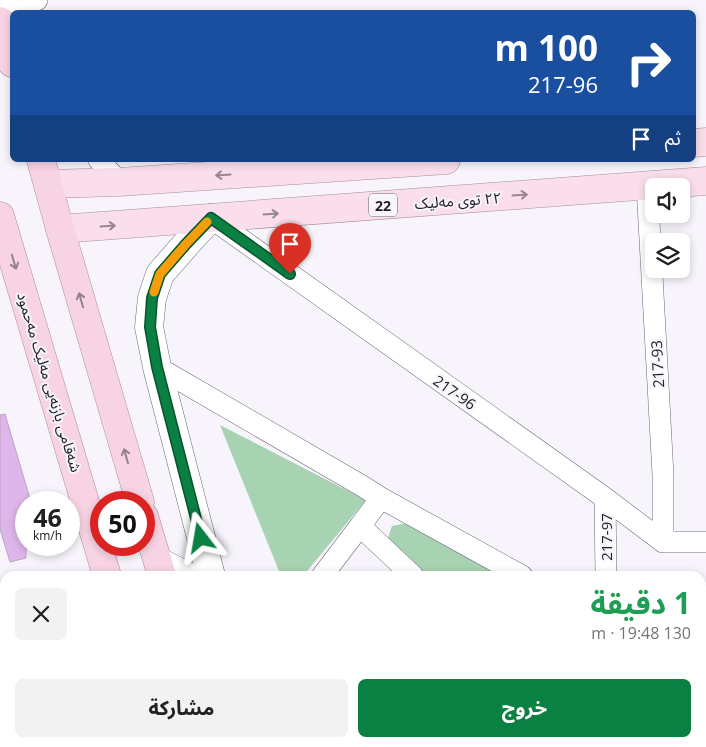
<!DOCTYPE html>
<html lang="ar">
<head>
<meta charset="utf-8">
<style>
  :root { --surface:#fff; --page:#f2f2f2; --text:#202124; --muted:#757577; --accent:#0b8043 }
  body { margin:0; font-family:"Open Sans","Noto Sans Arabic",sans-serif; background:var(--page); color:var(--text); direction:rtl; height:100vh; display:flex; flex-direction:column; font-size:19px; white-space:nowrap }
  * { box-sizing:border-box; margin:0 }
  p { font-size:16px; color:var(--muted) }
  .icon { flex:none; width:28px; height:28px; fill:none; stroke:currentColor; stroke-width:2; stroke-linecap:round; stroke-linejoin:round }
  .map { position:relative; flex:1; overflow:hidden; direction:ltr }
  .side { position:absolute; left:0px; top:571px; width:706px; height:176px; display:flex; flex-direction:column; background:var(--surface); border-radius:15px 15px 0 0; box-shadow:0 2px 8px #0003; direction:rtl }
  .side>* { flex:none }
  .hud { position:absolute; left:10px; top:10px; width:686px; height:152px; border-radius:8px; box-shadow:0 2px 8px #0003; direction:rtl; background:#1a4fa0; color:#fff; overflow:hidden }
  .buttons { position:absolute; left:645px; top:178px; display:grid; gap:10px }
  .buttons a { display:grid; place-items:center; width:45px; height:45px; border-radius:8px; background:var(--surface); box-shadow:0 2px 8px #0003; font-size:25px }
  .speed { position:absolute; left:15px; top:491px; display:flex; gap:10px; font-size:25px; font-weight:700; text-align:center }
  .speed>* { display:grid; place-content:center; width:65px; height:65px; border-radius:50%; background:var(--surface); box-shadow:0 2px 8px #0003; line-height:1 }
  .speed small { font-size:12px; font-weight:400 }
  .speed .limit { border:8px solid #d22; background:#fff; color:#111 }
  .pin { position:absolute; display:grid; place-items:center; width:42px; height:42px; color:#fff; margin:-51px -21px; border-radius:50% 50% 50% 0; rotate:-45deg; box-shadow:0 0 5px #0007 }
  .pin .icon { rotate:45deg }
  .me { position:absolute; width:55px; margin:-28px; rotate:346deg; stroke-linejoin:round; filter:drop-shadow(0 0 4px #0008) }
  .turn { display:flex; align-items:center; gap:18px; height:105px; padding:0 15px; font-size:22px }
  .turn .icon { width:65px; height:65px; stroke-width:2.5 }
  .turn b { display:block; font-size:35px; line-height:42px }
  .then { display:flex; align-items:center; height:48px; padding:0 15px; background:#0003; gap:10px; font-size:19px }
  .round { display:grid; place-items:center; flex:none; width:52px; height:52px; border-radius:8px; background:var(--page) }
  .overview { display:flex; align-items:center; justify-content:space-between; height:85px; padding:0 15px }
  h1 { font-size:30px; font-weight:700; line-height:38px; color:#1e9e55 }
  .action { display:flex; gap:10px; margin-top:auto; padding:10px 15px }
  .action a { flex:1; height:58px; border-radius:8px; background:var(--accent); color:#fff; font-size:20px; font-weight:700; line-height:58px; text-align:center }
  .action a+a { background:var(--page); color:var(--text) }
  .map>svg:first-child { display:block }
  .green { fill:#a8d3b2 }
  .building { fill:#dfb6eb; stroke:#b9a6bf }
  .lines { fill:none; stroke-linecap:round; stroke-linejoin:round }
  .minor-casing { stroke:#6e647e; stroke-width:22 }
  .secondary-casing { stroke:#6e647e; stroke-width:29 }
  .primary-casing { stroke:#ab8b9d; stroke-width:29 }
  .trunk-casing { stroke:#ab8b9d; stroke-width:29 }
  .minor { stroke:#fff; stroke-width:21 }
  .secondary { stroke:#fff; stroke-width:28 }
  .primary { stroke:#fadeeb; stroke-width:28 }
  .trunk { stroke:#f8d3e4; stroke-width:28 }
  .oneway { stroke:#978692 }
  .oneway2 { stroke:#96808e }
  .route-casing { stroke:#07532c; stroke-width:12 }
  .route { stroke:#0b8043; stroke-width:9 }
  .slow { stroke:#f59e0b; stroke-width:9 }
  .labels { text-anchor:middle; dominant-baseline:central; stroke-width:4; stroke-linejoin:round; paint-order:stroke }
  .shield { fill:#f7f4fb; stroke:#605c65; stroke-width:1 }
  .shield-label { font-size:14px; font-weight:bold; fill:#1f1b25 }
  .street-label { font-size:15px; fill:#1f1b25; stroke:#f7f4fb }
</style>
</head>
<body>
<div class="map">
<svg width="706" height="747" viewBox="0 0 706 747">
  <rect width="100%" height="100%" fill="#f7f4fb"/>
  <path class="green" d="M220,425l146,75 -63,76h-22z
    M408,523l100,53h-84l-24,-23 -12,-15 4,-12z
    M706,705v42h-91l-1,-4 87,-1v-36z"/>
  <path class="building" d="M5,414l26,88h-5v56l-16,4 -10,-33v-114z"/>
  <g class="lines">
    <g class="minor-casing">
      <path id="minor" d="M0,4l37,-4
        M99,160l20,22
        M647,185l16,290v67
        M211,218l394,280 58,44h43
        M157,367l207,120 17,11 141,78
        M381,498l-21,28 53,50
        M605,498l1,78
        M155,556l40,20
        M322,576l38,-50
        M701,683l5,-1
        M321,742l1,5
        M390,742l5,5
        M587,742l5,5
        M608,747v-5"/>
    </g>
    <g class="secondary-casing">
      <path id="secondary" d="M211,576l-54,-209 -8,-40 3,-29 8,-24 36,-41 15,-15
        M263,742l1,5"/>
    </g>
    <g class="primary-casing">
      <path id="primary" d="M694,143l12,-1
        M48,184l71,-2 327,-22
        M60,229l646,-48"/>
    </g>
    <g class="trunk-casing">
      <path id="trunk" d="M0,21l12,42
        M41,160l19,69 80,273
        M0,216l107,360
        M144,516l18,60
        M156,742l2,5
        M216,742l2,5"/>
    </g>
    <use href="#minor" class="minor"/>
    <use href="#secondary" class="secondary"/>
    <use href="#primary" class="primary"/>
    <use href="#trunk" class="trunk"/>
  </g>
  <defs><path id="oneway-shaft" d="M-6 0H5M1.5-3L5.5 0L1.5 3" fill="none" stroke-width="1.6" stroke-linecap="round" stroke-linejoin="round" transform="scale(1.25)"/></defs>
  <g class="oneway">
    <use href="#oneway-shaft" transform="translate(223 175) rotate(176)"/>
    <use href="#oneway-shaft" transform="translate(520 195) rotate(-4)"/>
    <use href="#oneway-shaft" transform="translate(271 214) rotate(-4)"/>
    <use href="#oneway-shaft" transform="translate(108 226) rotate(-4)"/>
  </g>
  <g class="oneway2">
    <use href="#oneway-shaft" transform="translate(14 262) rotate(73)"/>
    <use href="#oneway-shaft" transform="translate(81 300) rotate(-106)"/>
    <use href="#oneway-shaft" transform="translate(126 456) rotate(-106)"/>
  </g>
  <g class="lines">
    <g class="route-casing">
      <path id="route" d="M201,538l-44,-171 -7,-40 2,-29 8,-24 26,-30 25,-26 79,56"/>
    </g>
    <use href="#route" class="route"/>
    <path class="slow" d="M154,292l6,-18 26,-30 21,-22"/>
  </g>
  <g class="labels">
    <rect class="shield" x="369" y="193.5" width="28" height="23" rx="4"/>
    <g class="shield-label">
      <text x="383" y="205">22</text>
    </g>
    <g class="street-label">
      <text transform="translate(458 200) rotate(-4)">٢٢ توی مەلیک</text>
      <text transform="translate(657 364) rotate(-93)">217-93</text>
      <text transform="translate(50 382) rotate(73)">شەقامی بازنەیی مەلیک مەحمود</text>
      <text transform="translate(455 392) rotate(35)">217-96</text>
      <text transform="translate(606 537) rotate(-90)">217-97</text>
    </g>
  </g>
</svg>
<div class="buttons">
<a><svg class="icon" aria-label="sound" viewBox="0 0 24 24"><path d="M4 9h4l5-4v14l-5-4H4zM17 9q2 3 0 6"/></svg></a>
<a><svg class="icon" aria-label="layers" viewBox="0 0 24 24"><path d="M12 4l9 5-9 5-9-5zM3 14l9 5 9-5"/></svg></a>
</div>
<div class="speed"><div>46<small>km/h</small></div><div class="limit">50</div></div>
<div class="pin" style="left:290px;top:274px;background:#d93025"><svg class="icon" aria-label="arrive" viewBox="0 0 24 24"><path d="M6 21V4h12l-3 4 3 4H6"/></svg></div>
<svg class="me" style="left:201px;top:538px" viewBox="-20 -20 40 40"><path d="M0-17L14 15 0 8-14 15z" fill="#0b8043" stroke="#fff" stroke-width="4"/></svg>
<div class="hud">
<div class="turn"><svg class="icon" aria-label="right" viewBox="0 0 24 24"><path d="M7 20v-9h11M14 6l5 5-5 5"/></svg><div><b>100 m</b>217-96</div></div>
<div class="then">ثم<svg class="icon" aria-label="arrive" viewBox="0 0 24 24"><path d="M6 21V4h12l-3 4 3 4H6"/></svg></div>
</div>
<section class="side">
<div class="overview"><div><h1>1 دقيقة</h1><p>130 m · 19:48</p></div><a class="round"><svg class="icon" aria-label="close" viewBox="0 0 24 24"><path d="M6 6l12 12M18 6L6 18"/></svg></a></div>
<div class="action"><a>خروج</a><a>مشاركة</a></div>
</section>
</div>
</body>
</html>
